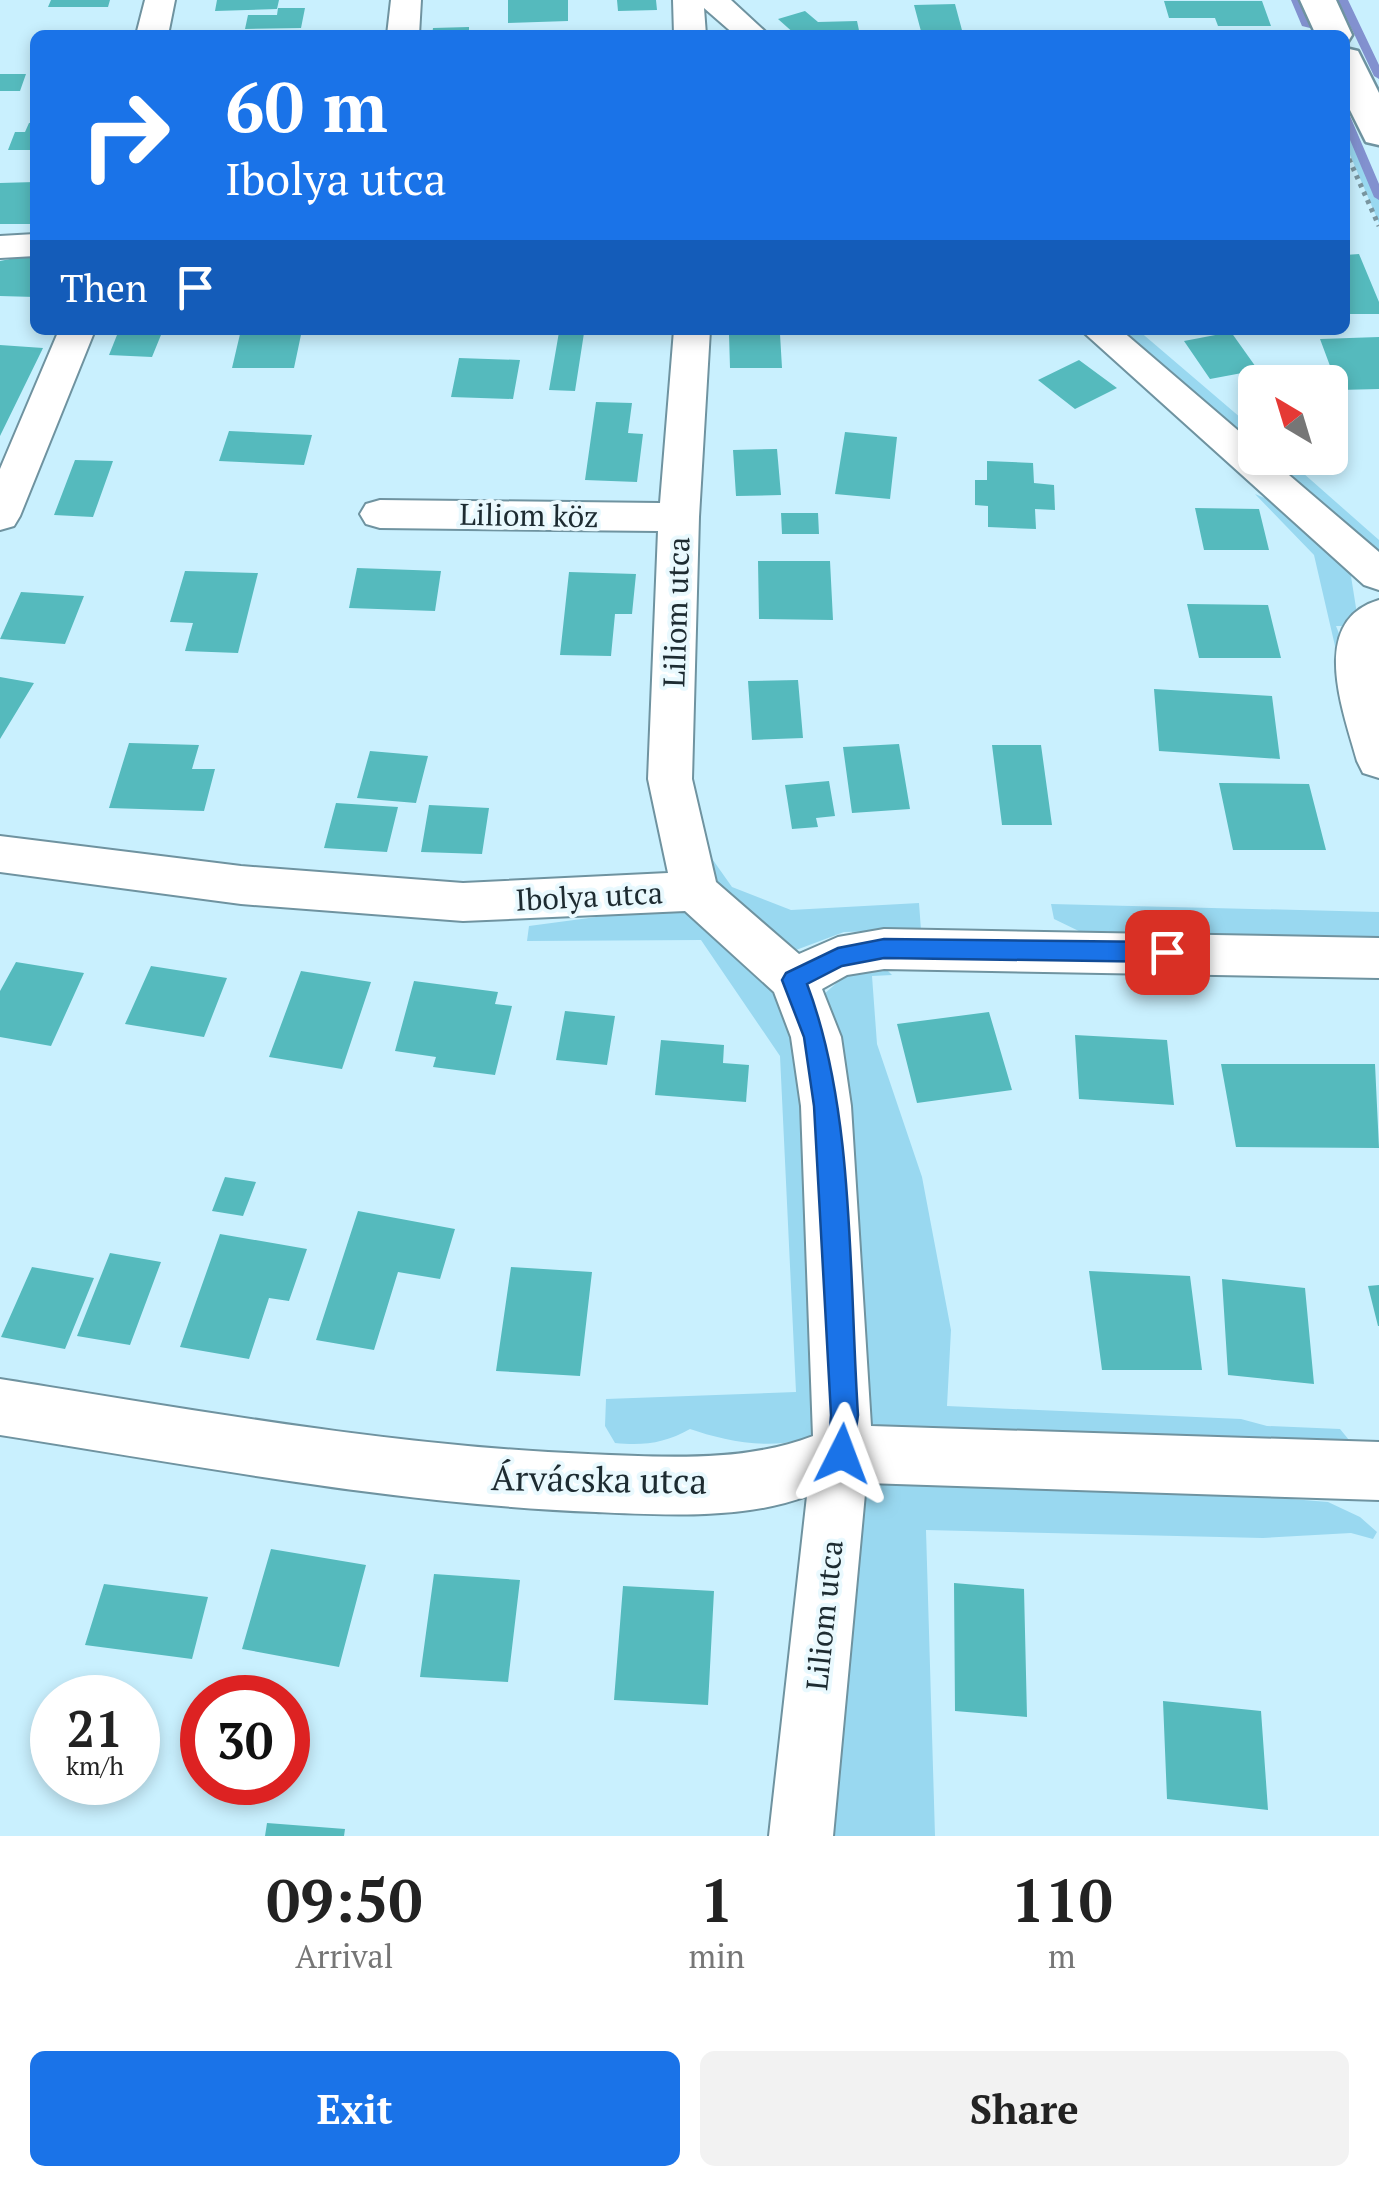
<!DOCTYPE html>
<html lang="en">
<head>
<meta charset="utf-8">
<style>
  :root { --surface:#fff; --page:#f2f2f2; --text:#222; --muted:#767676; --accent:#1a73e8 }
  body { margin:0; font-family:"PT Serif",serif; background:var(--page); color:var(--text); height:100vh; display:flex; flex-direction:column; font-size:38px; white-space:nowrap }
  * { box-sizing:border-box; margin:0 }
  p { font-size:32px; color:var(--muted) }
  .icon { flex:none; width:55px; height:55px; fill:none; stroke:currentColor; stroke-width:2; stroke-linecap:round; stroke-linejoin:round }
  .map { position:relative; height:1836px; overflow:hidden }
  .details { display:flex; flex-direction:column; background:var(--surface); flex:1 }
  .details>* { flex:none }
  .banner { position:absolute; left:30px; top:30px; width:1320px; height:305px; border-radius:15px; box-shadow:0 5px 15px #0003; background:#1a73e8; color:#fff; overflow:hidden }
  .needle { width:65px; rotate:322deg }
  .controls { position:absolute; left:1238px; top:365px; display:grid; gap:20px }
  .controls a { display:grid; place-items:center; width:110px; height:110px; border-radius:15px; background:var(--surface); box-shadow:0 5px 15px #0003; font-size:50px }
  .speed { position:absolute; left:30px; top:1675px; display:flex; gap:20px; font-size:50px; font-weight:700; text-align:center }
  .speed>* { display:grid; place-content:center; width:130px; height:130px; border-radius:50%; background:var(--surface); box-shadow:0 5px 15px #0003; line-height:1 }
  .speed small { font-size:25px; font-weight:400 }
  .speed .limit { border:15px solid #d22; background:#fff; color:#111 }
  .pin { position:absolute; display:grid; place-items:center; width:85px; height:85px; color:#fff; margin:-42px; border-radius:20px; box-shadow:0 5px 15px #0006 }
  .me { position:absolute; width:110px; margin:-55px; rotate:3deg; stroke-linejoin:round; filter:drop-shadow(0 0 8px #0008) }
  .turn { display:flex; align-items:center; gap:35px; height:210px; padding:0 30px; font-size:45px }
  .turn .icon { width:130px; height:130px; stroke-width:2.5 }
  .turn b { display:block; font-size:70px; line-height:85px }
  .then { display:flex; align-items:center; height:95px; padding:0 30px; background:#0003; gap:20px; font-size:38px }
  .eta { display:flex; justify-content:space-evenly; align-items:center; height:170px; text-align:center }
  .eta b { font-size:60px; font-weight:700; line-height:70px }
  .button { display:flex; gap:20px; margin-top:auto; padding:20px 30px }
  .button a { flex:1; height:115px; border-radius:15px; background:var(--accent); color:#fff; font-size:40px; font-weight:700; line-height:115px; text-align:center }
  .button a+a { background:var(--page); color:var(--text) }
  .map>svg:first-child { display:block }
  .green { fill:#99d8f0 }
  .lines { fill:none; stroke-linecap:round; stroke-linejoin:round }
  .stream { fill:#8291cf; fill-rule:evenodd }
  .building { fill:#55babd }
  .minor-casing { stroke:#6f93a0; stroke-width:4 }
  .tertiary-casing { stroke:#6f93a0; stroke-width:5 }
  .path { stroke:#79959f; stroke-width:5; stroke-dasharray:4 5; stroke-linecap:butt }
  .minor { fill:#fff; fill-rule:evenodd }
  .tertiary { fill:#fff; fill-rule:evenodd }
  .route { fill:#1a73e8; stroke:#114b97; stroke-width:2.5 }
  .labels { text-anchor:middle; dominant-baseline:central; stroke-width:8; stroke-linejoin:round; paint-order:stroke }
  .street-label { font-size:30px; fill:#1d2b31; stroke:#e9f9fe }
  .near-street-label { font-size:35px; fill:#1d2b31; stroke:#e9f9fe }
</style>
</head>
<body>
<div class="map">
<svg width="1379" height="1836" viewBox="0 0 1379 1836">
  <rect width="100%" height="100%" fill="#c9f0fe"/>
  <path class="green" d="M1345,105l34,83v35l-34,-80z
    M1118,330h20l117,100v16z
    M1268,458h18l93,82v17z
    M1255,494l17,7 78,69 7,44 -9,12h-12l6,15 -1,31 -27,-117z
    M696,836l36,51 59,23 128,-7 2,27 -77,2 -48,18 -15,-1 -65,-54z
    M1051,904l328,8v31l-142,-9h-152l-31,-15z
    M679,906l29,14 55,53 21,32 18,59 21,364c-33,27 -96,14 -133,1 -25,14 -46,17 -75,14l-10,-17 1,-27 190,-7 -16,-336 -79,-116 -174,1 2,-15z
    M884,967l8,8 -20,1 5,68 45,133 29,153 -4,76 294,13 26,7 73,3 18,22 -475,-18 -14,-9 -47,-428 20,-18z
    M855,1464l473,38 32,15 17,15 -4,7 -22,-6 -88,5 -337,-8 9,306h-120z"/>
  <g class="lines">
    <path class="stream" d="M1291,0h10l11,26 -2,2 -8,-2z
      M1338,0h10l31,65v14l-5,-3z
      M1345,113l5,3 29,68v16l-5,-3 -29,-69z"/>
  </g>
  <path class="building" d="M51,0h59l-2,7h-60z
    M217,0h62l-2,9 -62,2z
    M508,0h60v21l-60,2z
    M617,0h39l1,10 -39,1z
    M1164,1h98l9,25h-53l-3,-8h-46z
    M955,4l8,30 -41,1 -8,-30z
    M278,8h27l-4,20 -56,1 3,-14h29z
    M805,11l13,11 39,-1 3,14h-64l-18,-16z
    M469,27v8h-37l1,-7z
    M0,74h26l-6,17h-20z
    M35,122v28h-27l7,-18h10l4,-9z
    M35,182v42h-35v-41z
    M35,254v43l-35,-1v-35z
    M1359,254l20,48v12h-34v-59z
    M119,330h44l-11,27 -43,-2z
    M241,330h61l-8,38h-62z
    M559,332l25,1 -9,58 -26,-1z
    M1231,332l27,38 -48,9 -26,-38z
    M729,334h51l2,34h-52z
    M1379,337v52l-40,1 -19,-51z
    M0,345l43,3 -43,88z
    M459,358l61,2 -7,39 -62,-2z
    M1079,360l38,28 -42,21 -37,-29z
    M596,402l36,1 -4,30 15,1 -6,48 -52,-2z
    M229,431l83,4 -8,30 -85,-4z
    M845,432l52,5 -7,62 -55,-5z
    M777,449l4,46 -45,1 -3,-46z
    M75,460l38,1 -20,56 -39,-2z
    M987,461l46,2 1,20 20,2 1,25 -20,-1 1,20 -48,-2v-21l-13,-1v-25h12z
    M1195,508l64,1 10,41h-65z
    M781,513h37l1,21h-37z
    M758,561h72l3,59 -74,-1z
    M357,568l84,3 -6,40 -86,-3z
    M185,571l73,2 -20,80 -53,-2 8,-28 -23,-1z
    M569,572l67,2 -4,40h-17l-4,42 -51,-1z
    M21,592l63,4 -19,48 -65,-5z
    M1187,604l81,1 13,53h-82z
    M0,677l34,6 -34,56z
    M798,680l5,58 -51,2 -4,-59z
    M1154,689l118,7 8,63 -121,-8z
    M129,743l70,2 -7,24h23l-11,42 -95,-3z
    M899,744l11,65 -58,4 -9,-66z
    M992,745h49l11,80h-50z
    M370,751l58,5 -12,47 -59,-5z
    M829,781l6,35 -19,2 2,9 -26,2 -7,-44z
    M1219,783l90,1 17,66h-93z
    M336,803l62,4 -11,45 -63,-4z
    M429,805l60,3 -7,46 -61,-2z
    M16,962l68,11 -33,73 -51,-9v-46z
    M151,966l76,12 -23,59 -79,-13z
    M301,971l70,11 -29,87 -73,-12z
    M414,981l84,11 -3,12 17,2 -17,69 -62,-8 3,-10 -41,-6z
    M565,1011l50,5 -8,49 -51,-5z
    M989,1012l23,78 -95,13 -20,-79z
    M1075,1035l92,5 7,65 -95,-6z
    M661,1040l63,5 -1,18 26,2 -3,37 -91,-7z
    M1221,1064h154l4,84 -143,-1z
    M225,1177l31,5 -13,34 -31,-5z
    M358,1211l97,18 -15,50 -42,-7 -24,78 -58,-10z
    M220,1234l87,15 -18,52 -20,-3 -20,61 -69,-12z
    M110,1253l51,9 -31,83 -53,-9z
    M32,1267l62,11 -29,71 -64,-12z
    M511,1267l81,5 -12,104 -84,-5z
    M1089,1271l101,5 12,94h-100z
    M1222,1279l83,9 9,96 -86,-9z
    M1379,1285v41h-1l-10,-40z
    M271,1549l95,16 -27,102 -97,-18z
    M434,1574l86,6 -12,102 -88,-5z
    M954,1583l70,6 3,128 -72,-6z
    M104,1584l104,13 -16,62 -107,-14z
    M623,1586l91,5 -6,114 -94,-5z
    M1163,1701l98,10 7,99 -101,-11z
    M267,1823l78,6 -1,7h-79z"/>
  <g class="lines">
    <g class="minor-casing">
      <path id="minor" d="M145,0h30l-7,35h-32z
        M391,0h30l-2,35h-32z
        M673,0h58l38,35h-34l-31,-27 2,27h-32z
        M35,234v22l-35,2v-22z
        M59,330h36l-75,186 -6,10 -14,4v-61z
        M674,330h36l-11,187 -7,262 24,103 83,72 39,-17 46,-8 495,9v40l-495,-9 -37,6 -25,14 19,48 10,69 20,320 508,16v58l-513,-17 -33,353h-64l38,-340c-62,24 -147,19 -211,16 -201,-8 -398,-46 -596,-77v-56c195,31 390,67 588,75 73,3 155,9 225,-18l-12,-330 -10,-69 -17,-45 -89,-81 -222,10 -222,-17 -241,-32v-36l241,30 222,17 205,-10 -20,-94 10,-248 -278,-3 -14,-4 -6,-10 6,-10 14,-4 280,3z
        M1081,330h40l134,115v13h14l110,94v38l-15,-5z
        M1379,600v178l-16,-5 -6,-12c-14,-51 -49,-140 22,-161z"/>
    </g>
    <g class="tertiary-casing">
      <path id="tertiary" d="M1300,0h36l16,35 -5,8 -2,-8h-29z
        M1345,48l13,3 21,42v52l-13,-3 -21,-42z"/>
    </g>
    <path class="path" d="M1349,159l30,67"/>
    <use href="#minor" class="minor"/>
    <use href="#tertiary" class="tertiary"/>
  </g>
  <path class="route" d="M884,939l283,3 11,10 -11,10 -283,-4 -42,8 -35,18c48,126 42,295 51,431l-7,49 -9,4 -10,-4 -4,-10 3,-39 -17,-309 -10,-69 -22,-57 4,-7 52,-25z"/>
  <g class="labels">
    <g class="street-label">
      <text transform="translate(529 515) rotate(1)">Liliom köz</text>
      <text transform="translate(676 612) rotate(-88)">Liliom utca</text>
      <text transform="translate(589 896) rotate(-3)">Ibolya utca</text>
      <text transform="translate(824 1615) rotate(-84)">Liliom utca</text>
    </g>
    <g class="near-street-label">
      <text transform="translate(599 1479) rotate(1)">Árvácska utca</text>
    </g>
  </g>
</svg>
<div class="controls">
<a><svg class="needle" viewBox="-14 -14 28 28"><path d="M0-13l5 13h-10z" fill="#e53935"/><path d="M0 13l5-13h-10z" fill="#767676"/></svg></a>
</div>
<div class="speed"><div>21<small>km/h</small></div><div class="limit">30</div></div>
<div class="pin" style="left:1167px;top:952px;background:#d93025"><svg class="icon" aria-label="arrive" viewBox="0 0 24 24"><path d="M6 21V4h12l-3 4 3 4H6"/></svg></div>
<svg class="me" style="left:842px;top:1454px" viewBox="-20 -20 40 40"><path d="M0-17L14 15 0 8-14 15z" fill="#1a73e8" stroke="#fff" stroke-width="4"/></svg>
<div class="banner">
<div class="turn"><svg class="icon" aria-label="right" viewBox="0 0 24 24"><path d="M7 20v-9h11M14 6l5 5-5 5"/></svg><div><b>60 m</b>Ibolya utca</div></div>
<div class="then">Then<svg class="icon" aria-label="arrive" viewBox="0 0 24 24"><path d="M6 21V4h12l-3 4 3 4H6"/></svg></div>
</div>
</div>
<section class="details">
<div class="eta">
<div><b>09:50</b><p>Arrival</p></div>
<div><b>1</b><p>min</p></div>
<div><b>110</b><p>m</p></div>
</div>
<div class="button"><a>Exit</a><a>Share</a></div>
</section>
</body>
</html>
